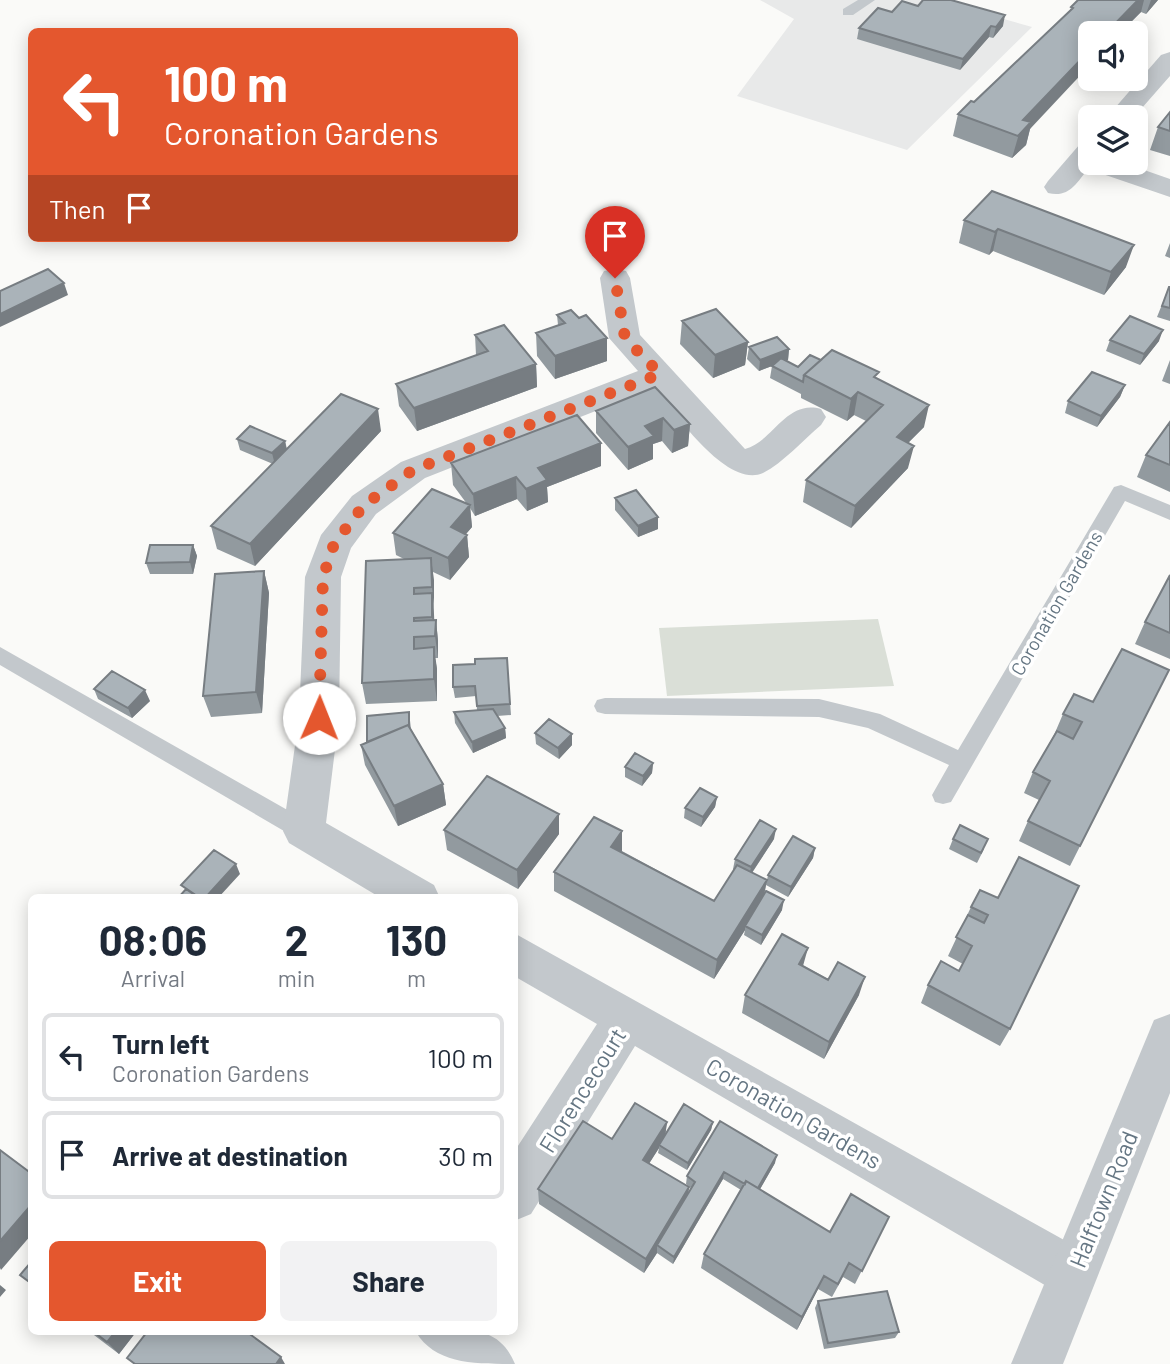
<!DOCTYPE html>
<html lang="en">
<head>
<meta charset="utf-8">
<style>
  :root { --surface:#fff; --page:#f2f2f3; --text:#1f2937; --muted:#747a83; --line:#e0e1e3; --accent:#e4572e }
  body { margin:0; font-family:Barlow,sans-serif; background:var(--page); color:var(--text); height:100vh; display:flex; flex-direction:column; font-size:26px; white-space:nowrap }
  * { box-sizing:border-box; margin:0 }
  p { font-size:23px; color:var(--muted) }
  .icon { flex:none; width:38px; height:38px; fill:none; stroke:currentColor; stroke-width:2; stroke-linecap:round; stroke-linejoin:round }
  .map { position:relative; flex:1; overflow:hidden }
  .details { position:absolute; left:28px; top:894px; width:490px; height:441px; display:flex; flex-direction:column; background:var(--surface); border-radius:10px; box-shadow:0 4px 18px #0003 }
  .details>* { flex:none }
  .guide { position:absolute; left:28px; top:28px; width:490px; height:214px; border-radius:10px; box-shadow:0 4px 18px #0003; background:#e4572e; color:#fff; overflow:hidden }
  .controls { position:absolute; left:1078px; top:21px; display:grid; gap:14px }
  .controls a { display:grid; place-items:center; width:70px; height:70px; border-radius:10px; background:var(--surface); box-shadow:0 4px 18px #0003; font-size:35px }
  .pin { position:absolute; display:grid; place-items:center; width:60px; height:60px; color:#fff; margin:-72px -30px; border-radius:50% 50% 50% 0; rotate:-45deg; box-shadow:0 0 7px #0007 }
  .pin .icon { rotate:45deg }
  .me { position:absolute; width:77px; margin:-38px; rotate:1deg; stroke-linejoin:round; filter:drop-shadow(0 0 5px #0008) }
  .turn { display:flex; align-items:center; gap:24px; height:147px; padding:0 21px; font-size:32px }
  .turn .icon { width:91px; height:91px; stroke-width:2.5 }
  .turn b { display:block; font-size:49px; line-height:60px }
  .then { display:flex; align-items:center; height:66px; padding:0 21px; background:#0003; gap:14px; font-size:26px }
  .eta { display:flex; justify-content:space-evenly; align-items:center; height:119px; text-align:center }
  .eta b { font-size:42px; font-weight:700; line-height:49px }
  .action { display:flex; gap:14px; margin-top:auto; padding:14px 21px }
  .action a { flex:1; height:80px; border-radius:10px; background:var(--accent); color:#fff; font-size:28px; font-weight:700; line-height:80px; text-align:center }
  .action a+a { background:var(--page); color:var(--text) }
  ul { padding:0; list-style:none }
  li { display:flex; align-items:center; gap:21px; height:88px; margin:0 14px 10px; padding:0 7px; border:4px solid var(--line); border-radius:10px }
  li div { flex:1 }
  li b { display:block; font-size:26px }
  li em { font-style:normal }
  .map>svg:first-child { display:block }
  .built { fill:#e8e9e9 }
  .green { fill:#dadfd7 }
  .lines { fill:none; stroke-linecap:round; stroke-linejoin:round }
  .service { fill:#c3c8cc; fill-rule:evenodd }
  .minor { fill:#c3c8cc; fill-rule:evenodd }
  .tertiary { fill:#c3c8cc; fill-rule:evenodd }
  .wall { fill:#929a9f }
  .shaded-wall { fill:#777d82 }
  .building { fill:#aab3b9; stroke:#777d82; stroke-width:2 }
  .route { stroke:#e4572e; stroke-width:12; stroke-dasharray:0 21.6 }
  .labels { text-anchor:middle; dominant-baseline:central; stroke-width:7; stroke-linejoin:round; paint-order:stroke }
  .street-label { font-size:19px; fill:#657683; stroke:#fff }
  .near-street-label { font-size:23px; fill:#657683; stroke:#fff }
</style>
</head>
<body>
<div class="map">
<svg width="1170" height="1364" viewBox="0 0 1170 1364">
  <rect width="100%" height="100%" fill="#fafaf8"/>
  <path class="built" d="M760,0h177l95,27 -125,123 -170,-54 57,-77z"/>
  <path class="green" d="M878,619l16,67 -227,10 -8,-68z"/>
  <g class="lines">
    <path class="service" d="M858,0h17l-22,15h-10v-6z
      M1121,485l49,20v15l-45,-19 -174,301 -8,2 -8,-2 -3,-7 17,-30 -81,-37 -49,-11 -214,-3 -8,-2 -3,-6 3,-6 8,-2 214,1 61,15 78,36 156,-263z
      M0,647l312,177 3,7 -3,7 -8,3 -8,-3 -296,-173z"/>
    <path class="minor" d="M1170,52v24l-36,41h-27l54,-62z
      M1090,142v21h34l46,16v18l-82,-28c-12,15 -19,29 -40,24l-4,-6 4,-6 32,-37z
      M615,269l11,2 4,7 10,57 105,114c28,-7 41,-50 76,-40l5,8 -5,8c-18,15 -38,38 -58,48 -37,16 -88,-61 -109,-85l-229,90 -49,36 -25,34 -10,29 -2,140 -13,106 108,62 6,13h-59l-92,-55 -6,-12 16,-114 6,-140 16,-42 31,-39 49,-34 237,-91 -29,-33 -9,-60 4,-7z
      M514,933l577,322 7,18 -7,18 -18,7 -18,-7 -420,-245 -104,168 -17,7v-69l83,-128 -83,-48z
      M416,1332c41,-2 81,-12 99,32 -41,0 -80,0 -99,-32z"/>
    <path class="tertiary" d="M1170,1014v79l-107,271h-52l143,-344z"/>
  </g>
  <path class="wall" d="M1078,0h80l-12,14 -5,-2 -21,21h-30l-60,96 -4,16 -14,13 -59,-22 5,-22 16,-12 96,-91 1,-4z
    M918,6l85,20 -10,12 -4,-1 -29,33 -103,-31 2,-11 33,-16z
    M1170,112v44l-20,-6 8,-23z
    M992,191l134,76 -22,28 -111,-44 -4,4 -30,-12 5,-23z
    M1170,243v15l-5,-2z
    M1169,287h1v34l-13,-4z
    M557,315l50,46 -52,18 -18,-23 -1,-23 22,-8z
    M682,321l66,21 -3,23 -32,13 -33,-34z
    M475,335l61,29 1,23 -120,44 -18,-25 -3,-22 80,-29z
    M1110,340l49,1 -19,24 -34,-14z
    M749,347l40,2 -1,11 -2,1 12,6 23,-7 56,19 47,48 -16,16v25l-57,60 -48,-26 3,-22 60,-59 -12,-6 -7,6 -46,-23v-4l-31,-16 2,-12 -13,5 -12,-12z
    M1170,360v24l-8,-3z
    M1125,385l-5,12 -23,30 -32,-14 3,-12z
    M655,387l35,37 -2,22 -16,7 -10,-12 -9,3v15l-25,11 -32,-37v-22z
    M1170,422v70l-33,-15 9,-22z
    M381,431l-126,135 -38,-17 -6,-23 62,-62 -33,-14 -3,-11 48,2 2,8z
    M601,443v23l-54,21 1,15 -21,9 -10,-12 -42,17 -5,-8 2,19 -6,7 1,1 2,22 -19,23 -17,-8 1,48h2l2,21v17h-3l2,11v32l-71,3 -4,-21 42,-124 -8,-4 -3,-22 74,-29 -14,-19 -2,-22z
    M615,498l43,19v12l-20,8 -23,-27z
    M193,545l4,11 -4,18h-43l-4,-11z
    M264,571l5,22 -7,120 -51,4 -8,-21z
    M1170,575v84l-35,-15 10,-22z
    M507,658l4,57 -14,1 8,12 1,10 -33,15 -18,-30 -1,-11 23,-2 -1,-14 -21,2 -2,-11 22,-23z
    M1169,670l-99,196 -51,-25 9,-20 11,-21 -15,-7 9,-21 21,-37 9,-21z
    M94,689l56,12 -18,17 -34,-19z
    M409,712l2,17 32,55 3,21 -48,21 -33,-61 -4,-20 6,-3z
    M535,733l37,12 -13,14 -23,-15z
    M653,763l-1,10 -10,13 -17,-9v-10z
    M717,797l-2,10 -14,20 -17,-9 1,-10z
    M559,814v20l-41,55 -71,-39 -3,-20z
    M774,839l-22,34 15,7 1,-5 47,-27 -2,10 -25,39 -22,-12 -2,10 18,15 -21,35 -17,-10 1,-5 -31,49 -160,-88v-19l68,-21 92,50 20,-31 -1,-1 2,-10z
    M953,839l31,10 -7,14 -28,-14z
    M998,898l12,131 -10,17 -79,-43 7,-18 31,-14 4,-7 -15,-8 23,-49z
    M804,966l55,29 -35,64 -82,-46 3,-18z
    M667,1122l-2,13 48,-13 -2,8 -24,40 -29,-17 1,-5 -10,15 40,24 -1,7 3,-6 -5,-4 1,-8 88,-13 -15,26 70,43 59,-15 -34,67 -12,-7 -11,20 -14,-8 -21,41 -96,-62 3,-14 37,-64 -18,-11 -50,85 -16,-11 -13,20 -105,-69 -1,-15 74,-50z
    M818,1301l81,31 -4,6 -71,11 -9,-41z
    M90,1332h46l-17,22z"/>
  <path class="shaded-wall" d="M1138,0h6l-3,12 -21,21h-14z
    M1151,0h7l-12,14z
    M1005,15l-2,11 -10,12 3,-11z
    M991,26l-2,11 -29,33 3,-11z
    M1090,50v15l-60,64 -4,16 -14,13 11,-38z
    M998,229l-5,22 -4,4 6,-23z
    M1134,245l-8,22 -22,28 7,-23z
    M64,283l4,12 -68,32v-13z
    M1163,330l-4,11 -19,24 4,-11z
    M607,338v23l-52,18v-23z
    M748,342l-3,23 -32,13 2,-23z
    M789,349l-1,11 -29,11 1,-11z
    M536,364l1,23 -120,44 -3,-23z
    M1125,385l-5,12 -23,30 4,-11z
    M858,392l-4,23 -7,6 4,-22z
    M929,405l-5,22 -32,32 5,-22z
    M378,409l3,22 -126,135 -5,-22z
    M663,418l-1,23 -9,3v15l-25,11v-23l17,-21z
    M690,424l-2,22 -16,7 2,-23z
    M285,441l2,11 -12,13 -3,-12z
    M601,443v23l-54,21 1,15 -21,9 -1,-22 12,-21z
    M914,446l-6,22 -57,60 4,-22z
    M516,477l1,22 -42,17 -2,-22z
    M470,505l2,22 -19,22 -2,-22z
    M658,517v12l-20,8v-11z
    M467,535l2,22 -19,23 -2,-22z
    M193,545l4,11 -4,18 -3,-12z
    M431,558l3,22v28l-2,-21z
    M264,571l5,22 -7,120 -6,-21z
    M432,593l2,21 1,24 -3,-21z
    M436,620l2,21v17l-3,-22z
    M434,647l3,22v32l-3,-22z
    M145,690l5,11 -18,17 -4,-10z
    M505,728l1,10 -33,15 -1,-11z
    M572,734v11l-13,14 -1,-11z
    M653,763l-1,10 -10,13 1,-10z
    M443,784l3,21 -48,21 -4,-20z
    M717,797l-2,10 -14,20 2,-10z
    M559,814v20l-41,55 -1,-19z
    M776,829l-2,10 -25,38 2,-10z
    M622,831v20l-11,15v-19z
    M815,848l-2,10 -25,39 3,-10z
    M236,864l4,10 -22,24h-13z
    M767,880l-4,20 -18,26v4l-31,49 3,-19z
    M784,900l-2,10 -21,35 1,-10z
    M808,948l-5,18 -4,-2z
    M865,977l-6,18 -35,64 5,-17z
    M667,1122l-2,16 -6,7v3l-17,27 1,-15z
    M713,1122l-2,8 -24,40 1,-7z
    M777,1155l-2,8 -20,35 2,-7z
    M724,1172l-1,7 -50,85 1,-7z
    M689,1187l-2,15 -30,43v8l-13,20 2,-14z
    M32,1204v30l-31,36 -1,-2v-27z
    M824,1276l-6,13 -21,41 5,-13z
    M0,1285l6,5 -6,7z
    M115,1332h21l-17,22 -12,-12z
    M281,1357l4,7h-9z"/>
  <path class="building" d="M923,0h28l54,15 -9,12 -5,-1 -28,33 -104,-31 19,-20 14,4 10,-11 16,5z
    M1078,0h60l-32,33h-16v17l-67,70 8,2 -13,14 -60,-22 13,-13 3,1 99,-94 -2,-1z
    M1170,112v19l-12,-4z
    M992,191l142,54 -23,27 -113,-43 -3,3 -31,-12z
    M48,269l16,14 -64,31v-23z
    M1169,287h1v21l-8,-2z
    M716,309l32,33 -33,13 -33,-34z
    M571,310l8,8 7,-3 21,23 -52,18 -19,-23 29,-10 -8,-8z
    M1130,316l33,14 -19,24 -34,-14z
    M504,325l32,39 -122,44 -18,-24 92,-33 -13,-16z
    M777,337l12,12 -29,11 -11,-13z
    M832,350l47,22 -5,5 55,28 -32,32 17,9 -59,60 -49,-26 77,-75 -25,-13 -7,7 -47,-24z
    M810,355l11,5 -17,15 -1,7 -31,-16 9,-8 17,9z
    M1092,372l33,13 -24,31 -33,-15z
    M655,387l35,37 -16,6 -11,-12 -18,8 9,10 -26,11 -32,-36z
    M341,394l37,15 -128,135 -39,-18z
    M577,415l24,28 -63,25 9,12 -21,9 -10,-12 -43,17 -22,-31z
    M1170,422v43l-24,-10z
    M250,426l35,15 -13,12 -35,-14z
    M432,489l38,16 -19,22 16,8 -19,23 -55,-25z
    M636,490l22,27 -20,9 -23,-28z
    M150,545h43l-3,17 -44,1z
    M431,558l1,29 -18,1v6l18,-1v24l-18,1v3l22,-1 -1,16 -21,1v12l20,-2v32l-72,4 4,-122z
    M264,571l-8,121 -53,4 12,-122z
    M1170,575v58l-25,-11z
    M1122,649l47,21 -89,176 -52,-25 22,-40 -17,-9 24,-41 16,8 9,-17 -19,-8 11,-20 19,8z
    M507,658l3,46 -33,2 -2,-20 -22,1v-22l22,-1v-5z
    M112,671l33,19 -17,18 -34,-19z
    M493,709l12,19 -33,14 -18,-30z
    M409,712v15l-1,-2 -41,17v-26z
    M549,719l23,15 -14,14 -23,-15z
    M408,725l35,59 -49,22 -33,-61z
    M635,753l18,10 -10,13 -18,-9z
    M487,776l72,38 -42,56 -73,-40z
    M700,788l17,9 -14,20 -18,-9z
    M594,817l28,14 -11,16 103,54 23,-36 30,15 -50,80 -163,-88z
    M760,820l16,9 -25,38 -16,-8z
    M960,825l28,14 -7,14 -28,-14z
    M793,836l22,12 -24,39 -23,-12z
    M214,850l22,14 -31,34h-5l-19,-13z
    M1019,857l60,29 -69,143 -82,-44 13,-24 18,10 13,-25 -16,-9 12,-22 16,8 4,-8 -17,-8 9,-17 18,8z
    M186,889l13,9h-21z
    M766,891l18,9 -22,35 -17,-9z
    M782,934l26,14 -9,16 29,16 10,-18 27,15 -36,65 -84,-47z
    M635,1103l32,19 -24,38 46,27 -43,72 -108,-70 45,-68 29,18z
    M684,1104l29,18 -25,41 -29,-18z
    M720,1121l57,34 -19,33 -12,-7 -1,3 -21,-12 -50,85 -17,-12 38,-63 -8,-6z
    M0,1150l32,24v30l-32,37z
    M746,1181l84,51 21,-38 38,23 -27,54 -13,-8 -11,21 -14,-8 -22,41 -98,-63z
    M32,1261v23l-12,-9z
    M887,1291l12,41 -71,11 -10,-42z
    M94,1332h21l-8,10z
    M147,1332h100l34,25 -5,7h-141l-8,-6z"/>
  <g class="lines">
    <path class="route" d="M319,718l4,-141 11,-33 30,-39 49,-35 247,-96 -35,-36 -10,-60"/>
  </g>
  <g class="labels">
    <g class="street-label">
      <text transform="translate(1056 603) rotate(-60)">Coronation Gardens</text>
    </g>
    <g class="near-street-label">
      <text transform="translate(582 1090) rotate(-58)">Florencecourt</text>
      <text transform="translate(794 1113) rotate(30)">Coronation Gardens</text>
      <text transform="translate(1103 1199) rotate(-68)">Halftown Road</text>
    </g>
  </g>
</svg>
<div class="controls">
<a><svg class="icon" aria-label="sound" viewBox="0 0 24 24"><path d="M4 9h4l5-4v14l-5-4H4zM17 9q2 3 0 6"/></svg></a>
<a><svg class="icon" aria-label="layers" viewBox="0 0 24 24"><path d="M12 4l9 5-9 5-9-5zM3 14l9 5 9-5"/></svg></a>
</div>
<div class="pin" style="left:615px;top:278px;background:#d93025"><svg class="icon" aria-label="arrive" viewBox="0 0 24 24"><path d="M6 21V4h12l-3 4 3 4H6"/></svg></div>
<svg class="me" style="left:319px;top:718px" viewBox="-20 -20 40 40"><circle r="19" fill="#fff"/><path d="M0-13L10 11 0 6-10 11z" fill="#e4572e"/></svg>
<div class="guide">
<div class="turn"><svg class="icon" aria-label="left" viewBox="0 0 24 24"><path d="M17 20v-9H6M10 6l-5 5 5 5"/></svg><div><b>100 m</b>Coronation Gardens</div></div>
<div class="then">Then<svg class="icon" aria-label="arrive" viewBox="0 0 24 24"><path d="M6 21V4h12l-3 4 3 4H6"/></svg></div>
</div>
<section class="details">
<div class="eta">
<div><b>08:06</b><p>Arrival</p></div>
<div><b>2</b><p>min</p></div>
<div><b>130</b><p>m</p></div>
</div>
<ul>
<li><svg class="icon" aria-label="left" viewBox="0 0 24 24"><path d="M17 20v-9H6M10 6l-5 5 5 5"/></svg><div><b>Turn left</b><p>Coronation Gardens</p></div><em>100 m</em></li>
<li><svg class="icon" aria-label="arrive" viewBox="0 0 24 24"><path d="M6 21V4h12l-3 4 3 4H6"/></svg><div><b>Arrive at destination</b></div><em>30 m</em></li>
</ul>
<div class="action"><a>Exit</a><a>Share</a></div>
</section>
</div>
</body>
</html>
